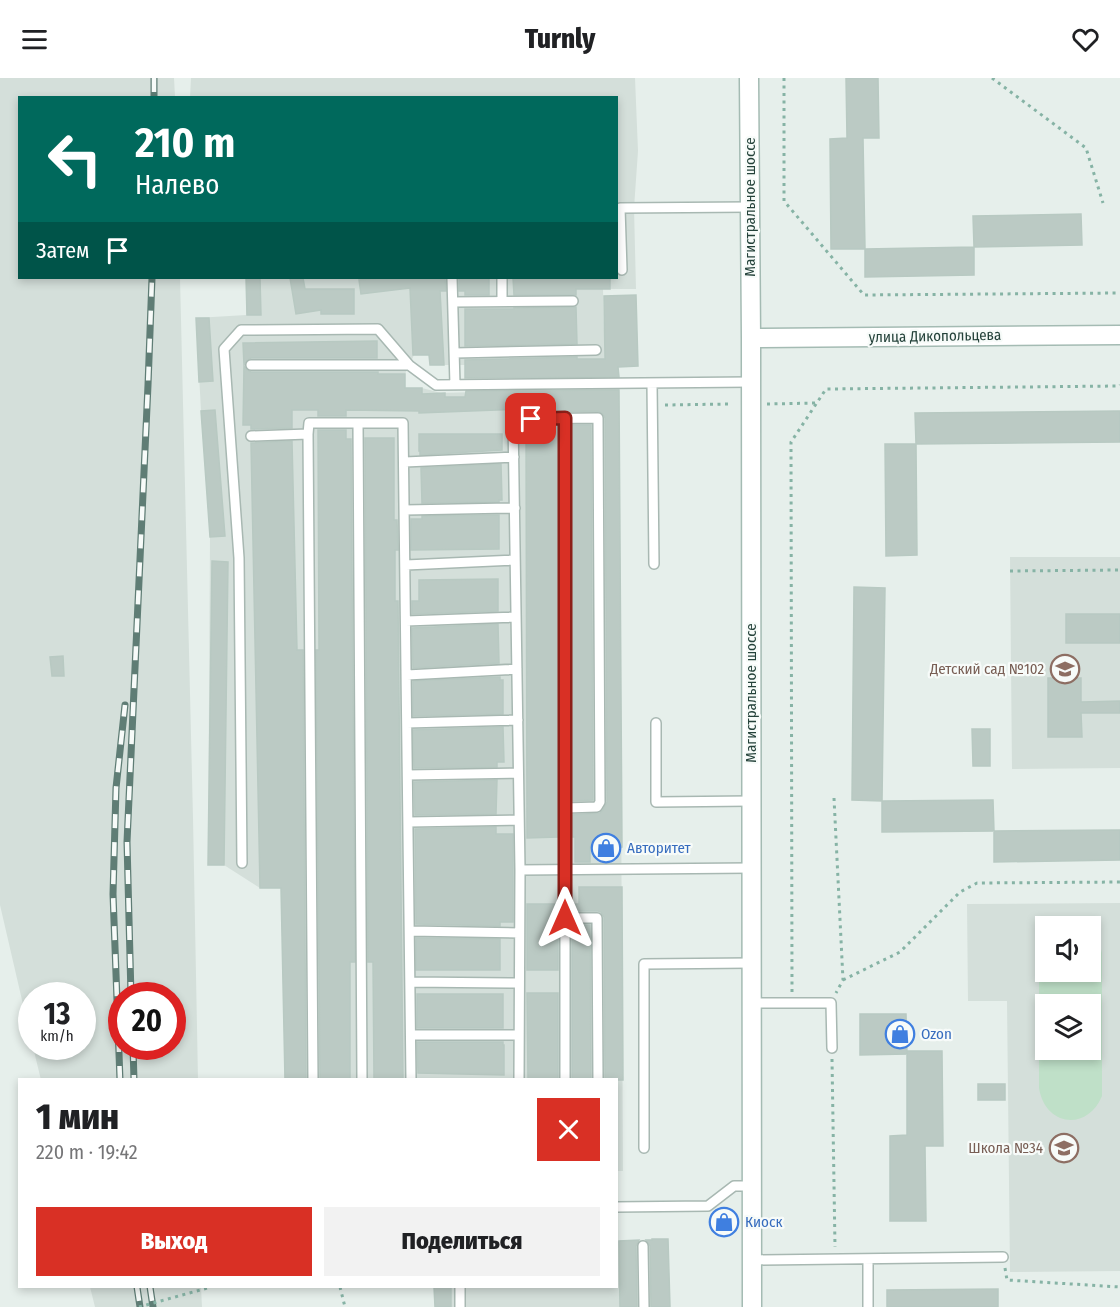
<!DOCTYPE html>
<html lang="ru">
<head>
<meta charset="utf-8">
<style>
  :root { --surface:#fff; --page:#f2f2f2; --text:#202124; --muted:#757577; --accent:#d93025 }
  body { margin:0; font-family:"Fira Sans Condensed",sans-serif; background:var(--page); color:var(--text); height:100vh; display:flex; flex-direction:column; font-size:22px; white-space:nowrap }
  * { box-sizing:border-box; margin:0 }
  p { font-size:20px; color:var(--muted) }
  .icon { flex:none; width:33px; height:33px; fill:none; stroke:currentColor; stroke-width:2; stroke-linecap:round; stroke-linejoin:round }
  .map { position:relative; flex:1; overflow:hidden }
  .panel { position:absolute; left:18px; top:1000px; width:600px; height:210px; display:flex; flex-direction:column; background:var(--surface); border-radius:0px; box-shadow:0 3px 9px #0003 }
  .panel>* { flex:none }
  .top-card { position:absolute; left:18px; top:18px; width:600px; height:183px; border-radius:0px; box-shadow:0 3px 9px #0003; background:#00695c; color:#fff; overflow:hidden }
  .tools { position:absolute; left:1035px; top:838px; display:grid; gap:12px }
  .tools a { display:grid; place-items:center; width:66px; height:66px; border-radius:0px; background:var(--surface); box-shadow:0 3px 9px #0003; font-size:30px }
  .speed { position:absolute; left:18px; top:904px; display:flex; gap:12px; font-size:30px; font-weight:700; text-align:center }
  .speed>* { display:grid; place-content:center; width:78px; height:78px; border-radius:50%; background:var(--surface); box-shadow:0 3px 9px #0003; line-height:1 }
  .speed small { font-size:15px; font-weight:400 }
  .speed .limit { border:9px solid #d22; background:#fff; color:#111 }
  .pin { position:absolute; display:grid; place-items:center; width:51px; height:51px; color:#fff; margin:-26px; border-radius:12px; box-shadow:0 3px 9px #0006 }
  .me { position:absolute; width:66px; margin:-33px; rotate:0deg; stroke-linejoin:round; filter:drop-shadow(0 0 4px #0008) }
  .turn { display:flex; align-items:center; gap:21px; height:126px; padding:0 18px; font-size:27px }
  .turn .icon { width:78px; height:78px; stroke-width:2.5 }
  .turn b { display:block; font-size:42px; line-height:51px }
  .then { display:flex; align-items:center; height:57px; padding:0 18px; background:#0003; gap:12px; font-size:22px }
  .round { display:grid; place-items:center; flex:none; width:63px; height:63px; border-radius:0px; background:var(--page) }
  .head { display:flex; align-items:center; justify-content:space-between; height:102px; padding:0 18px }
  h1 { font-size:36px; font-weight:800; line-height:45px }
  .cta { display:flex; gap:12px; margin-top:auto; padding:12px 18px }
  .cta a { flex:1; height:69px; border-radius:0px; background:var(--accent); color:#fff; font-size:24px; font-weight:800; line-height:69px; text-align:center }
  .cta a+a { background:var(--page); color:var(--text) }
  header { display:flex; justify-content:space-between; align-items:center; height:78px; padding:0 18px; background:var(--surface); font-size:27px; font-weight:800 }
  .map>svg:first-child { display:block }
  .built { fill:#d4dfda; fill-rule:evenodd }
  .green { fill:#bfe0c8; fill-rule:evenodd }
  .building { fill:#bbcac4; stroke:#b8c9c2; stroke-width:1.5 }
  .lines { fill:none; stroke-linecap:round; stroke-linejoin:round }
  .lane-casing { stroke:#a8b8b2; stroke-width:12 }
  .secondary-casing { stroke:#a4bbb3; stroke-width:21 }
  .path { stroke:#86b3a5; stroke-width:3; stroke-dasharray:3 4.5; stroke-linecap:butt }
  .lane { stroke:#fff; stroke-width:9 }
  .secondary { stroke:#fff; stroke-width:18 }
  .rail-casing { stroke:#5f7d75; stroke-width:7 }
  .rail { stroke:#f7fbf9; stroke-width:4.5; stroke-dasharray:14; stroke-linecap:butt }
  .path-bridge { stroke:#86b3a5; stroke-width:3; stroke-dasharray:3 4.5; stroke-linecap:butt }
  .route-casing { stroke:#8d1f18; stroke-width:15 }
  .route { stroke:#d93025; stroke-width:10 }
  .labels { text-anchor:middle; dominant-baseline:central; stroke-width:4.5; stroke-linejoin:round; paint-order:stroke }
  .street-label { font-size:15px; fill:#24423a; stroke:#f7fbf9 }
  .education-label { font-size:15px; fill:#785e54; stroke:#f7fbf9; text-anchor:end }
  .shop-label { font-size:15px; fill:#366cbe; stroke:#f7fbf9; text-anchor:start }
</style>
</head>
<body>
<header><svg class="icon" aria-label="menu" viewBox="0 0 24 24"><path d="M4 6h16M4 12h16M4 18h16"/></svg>Turnly<svg class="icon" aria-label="heart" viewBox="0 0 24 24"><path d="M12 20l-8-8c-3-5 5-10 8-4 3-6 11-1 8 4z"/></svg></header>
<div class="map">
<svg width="1120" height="1229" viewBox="0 0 1120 1229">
  <rect width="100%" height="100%" fill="#e6efeb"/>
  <path class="built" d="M0,0h174l1,19 -155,1v180h160l13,540 5,262h-157l-8,-33h49v-51h-50l-1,43 -31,-134zM122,918h50v51h-50z
    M191,0h444l3,73 -4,57 2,81h-33l2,84 -140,3v-11h-35l-1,-10h-15l-9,19v14h17l19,5 178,-5 4,783h-6l-1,-91h-331l-4,-192h-21l-36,-23h-16l2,-328 -9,-126 -5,-93 50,-3v-37h370v-180h-426z
    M1010,479h110v211l-108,1z
    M1120,825v368l-110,1 -3,-271h-39l-1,-97zM1046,849h44v45h-44zM1046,927h44v45h-44z
    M668,1161l2,68h-235l-1,-20h182l1,-46z
    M90,1209h111l1,20h-107z"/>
  <path class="green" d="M1091,852c7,6 9,14 11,23v143c-15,36 -57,30 -63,-8v-142l6,-13 1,39h44zM1046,927h44v45h-44z"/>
  <path class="building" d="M846,0h32l1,60h-16l2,111h-34l-1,-110 17,-1z
    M1081,136l1,31 -108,2 -1,-31z
    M974,169v28l-109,2v-28z
    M246,200h14l1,37h-14z
    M290,200h13l2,11h49v25h-33v-4l-25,4z
    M379,200h66l1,13h-6l4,74h-14l-1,-10h-16l-3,-67 -49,6 -2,-14z
    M459,200h30v17h-24v-4h-6z
    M513,200h97v11h-34v6h-62z
    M636,217l2,71 -20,1 1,10 -154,1v-18l112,-3v2h28l-1,-63z
    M576,229l1,37 -112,2v-37h49v-1z
    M196,240h13l4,63 -14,1z
    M377,263v17h-126l-5,3 -2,4 -1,-22z
    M244,288l3,4 4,2h127v2h27v14h17v6l23,-1v4h20l1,-6 153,-1 3,457h-32v15h-15v-25h-3v-22l28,-2 3,-3 4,-8 -2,-384 -2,-4 -5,-3 -72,1v-3l-107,4v-2l-73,-1v6h-28v-6h-26v18l-41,1v-4h-8z
    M215,332l10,126 -15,1 -9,-126z
    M1120,333v31l-204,2 -1,-31z
    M558,347v412l-31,1 -1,-412z
    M572,347h19l2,375 -21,1z
    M318,352h28v9h5l4,523h-5v118h-30l-4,-430h3z
    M419,356h83v16l-82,5v-4h-1z
    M365,360h29v82h3l1,30h-3v51h3l5,479h-29l-1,-118h-5z
    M292,363l5,209h6l3,430h-21l-4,-192h-21l-9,-445z
    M885,366h31l1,111 -31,1z
    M501,386l1,36h-3v2l-77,1 -1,-35z
    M499,437v34l-88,1v-31h11v-3z
    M212,483l16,1 -4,303h-16z
    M498,501v32l-86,3v-13h7v-21z
    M854,509l31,1 -3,213 -30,-1z
    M1066,536h54v29h-54z
    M498,546l1,39 -86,5 -1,-40z
    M63,578l1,20h-12l-2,-19z
    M500,599v3h3v34l-90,2v-35z
    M1048,600h33v24l39,-1v12h-39l1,24h-34z
    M503,649l1,35h-7v5l-83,1 -1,-38z
    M972,651h18v37h-17z
    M497,702l-1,34 -81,1 -1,-33z
    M993,722l1,31 -112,1v-31z
    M496,749v7h17v88h-13v4l-84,-2 -1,-95z
    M1120,752v30l-126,2v-31z
    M579,809h43l1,193h-18l-1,-163 -3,-5 -3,-1h-26v-7h7z
    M527,826h31v66h-31z
    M572,847h18l1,155h-19z
    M416,860l84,1v31h-84z
    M527,915h31v87h-30z
    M417,916h86v34h-86z
    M860,936h46l1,40 -47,1z
    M417,964h86v3h1v30l-86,-2z
    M907,973h35l1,95h-18l1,75h-36v-85l17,-1z
    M978,1006h27v16h-27z
    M652,1161h16l2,68h-19l-1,-61 -4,-6h6z
    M639,1162l-3,6 1,61h-17l-1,-66z
    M434,1209h17v20h-16z
    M998,1211v18h-111v-17z"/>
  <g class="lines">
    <g class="lane-casing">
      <path id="lane" d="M622,192l-2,-62 130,-1
        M452,200l3,107
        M502,200v23
        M453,224l120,-1
        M455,275l141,-3
        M251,287h158l27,20 315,-3
        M652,305l2,181
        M565,341v661
        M358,345l4,657
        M308,356l5,646
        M251,358l57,-2 1,-11h94l8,657
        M405,384l109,-5
        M405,432l110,-2
        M406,487l109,-5
        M406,543l110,-4
        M407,597l110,-6
        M407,645l111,-3
        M656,645v79l95,-1
        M408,697l110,-2
        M409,744l110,-2
        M242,785l-3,-305 -15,-209 17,-19 137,-1 31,36
        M520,792l231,-2
        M565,840h32l1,162
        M410,853l109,2
        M410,904l109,1
        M751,925h80l1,45
        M411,957h108
        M519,1002l1,-210 -7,-451 85,-1 2,384 -3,5 -31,1
        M644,1070v-184l107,-1
        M616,1129l92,-1 26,-20h17
        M643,1168l1,61
        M868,1181v48
        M752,1182l251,-3
        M460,1209v20"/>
    </g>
    <g class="secondary-casing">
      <path id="secondary" d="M749,0l2,260 1,969
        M751,260l369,-3"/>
    </g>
    <path class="path" d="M784,0v123l80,94 256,-2
      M992,0l94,70 17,55
      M767,326l49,-1
      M665,327l64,-1
      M1010,493l110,-1
      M834,720l9,182 -7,13
      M843,902l57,-28 60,-60 17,-9 143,-1
      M792,914l-1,-550 35,-53 293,-3 1,-1
      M832,981l3,188
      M1005,1190l2,12 113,7
      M340,1209l5,20"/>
    <use href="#lane" class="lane"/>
    <use href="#secondary" class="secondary"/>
    <g class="rail-casing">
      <path id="rail" d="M154,0v20
        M131,918l-4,-154 21,-457 4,-107
        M133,969l1,33
        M120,1002l-7,-186 3,-106 9,-83
        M137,1209l3,20
        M150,1209l3,20"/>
    </g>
    <use href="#rail" class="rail"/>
    <path class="path-bridge" d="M139,1229l72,-20"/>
  </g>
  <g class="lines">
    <g class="route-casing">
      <path id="route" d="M531,341l34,-1v500"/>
    </g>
    <use href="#route" class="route"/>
  </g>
  <defs>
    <g id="school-ring" transform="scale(1.5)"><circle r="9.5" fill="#f7fbf9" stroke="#8d6e63" stroke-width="1.5"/><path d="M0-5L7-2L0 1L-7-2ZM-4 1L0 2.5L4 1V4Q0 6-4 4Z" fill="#8d6e63"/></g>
    <g id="shop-ring" transform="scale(1.5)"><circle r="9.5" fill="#f7fbf9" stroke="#3f7fe0" stroke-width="1.5"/><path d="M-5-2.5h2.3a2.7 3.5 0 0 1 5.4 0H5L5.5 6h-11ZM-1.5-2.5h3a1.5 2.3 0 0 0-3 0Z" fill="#3f7fe0"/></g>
  </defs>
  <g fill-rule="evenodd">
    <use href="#school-ring" x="1065" y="591"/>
    <use href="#shop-ring" x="606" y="770"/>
    <use href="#shop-ring" x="900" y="956"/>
    <use href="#school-ring" x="1064" y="1070"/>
    <use href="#shop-ring" x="724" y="1144"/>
  </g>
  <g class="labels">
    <g class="street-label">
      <text transform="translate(750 129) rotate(-90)">Магистральное шоссе</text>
      <text transform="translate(935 258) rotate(-1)">улица Дикопольцева</text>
      <text transform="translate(751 615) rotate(-90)">Магистральное шоссе</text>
    </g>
    <g class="education-label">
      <text x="1044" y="591">Детский сад №102</text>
      <text x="1043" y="1070">Школа №34</text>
    </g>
    <g class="shop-label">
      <text x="627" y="770">Авторитет</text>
      <text x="921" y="956">Ozon</text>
      <text x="745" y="1144">Киоск</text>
    </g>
  </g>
</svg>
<div class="tools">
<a><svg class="icon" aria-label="sound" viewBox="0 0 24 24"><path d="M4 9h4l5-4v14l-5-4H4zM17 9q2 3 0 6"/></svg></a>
<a><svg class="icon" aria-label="layers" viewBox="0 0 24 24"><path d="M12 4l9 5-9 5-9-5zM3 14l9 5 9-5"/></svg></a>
</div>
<div class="speed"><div>13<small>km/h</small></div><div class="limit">20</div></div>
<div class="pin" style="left:531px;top:341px;background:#d93025"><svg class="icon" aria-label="arrive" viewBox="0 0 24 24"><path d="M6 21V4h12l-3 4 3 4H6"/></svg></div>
<svg class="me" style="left:565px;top:840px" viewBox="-20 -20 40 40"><path d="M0-17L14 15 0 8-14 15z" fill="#d93025" stroke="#fff" stroke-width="4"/></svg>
<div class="top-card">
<div class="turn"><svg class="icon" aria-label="left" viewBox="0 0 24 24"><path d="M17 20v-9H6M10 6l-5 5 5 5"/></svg><div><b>210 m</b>Налево</div></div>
<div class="then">Затем<svg class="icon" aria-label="arrive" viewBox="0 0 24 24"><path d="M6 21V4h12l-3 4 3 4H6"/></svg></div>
</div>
<section class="panel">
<div class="head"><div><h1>1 мин</h1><p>220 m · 19:42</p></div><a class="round" style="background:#d93025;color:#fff"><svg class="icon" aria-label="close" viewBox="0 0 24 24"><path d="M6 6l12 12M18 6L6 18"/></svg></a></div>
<div class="cta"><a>Выход</a><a>Поделиться</a></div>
</section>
</div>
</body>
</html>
